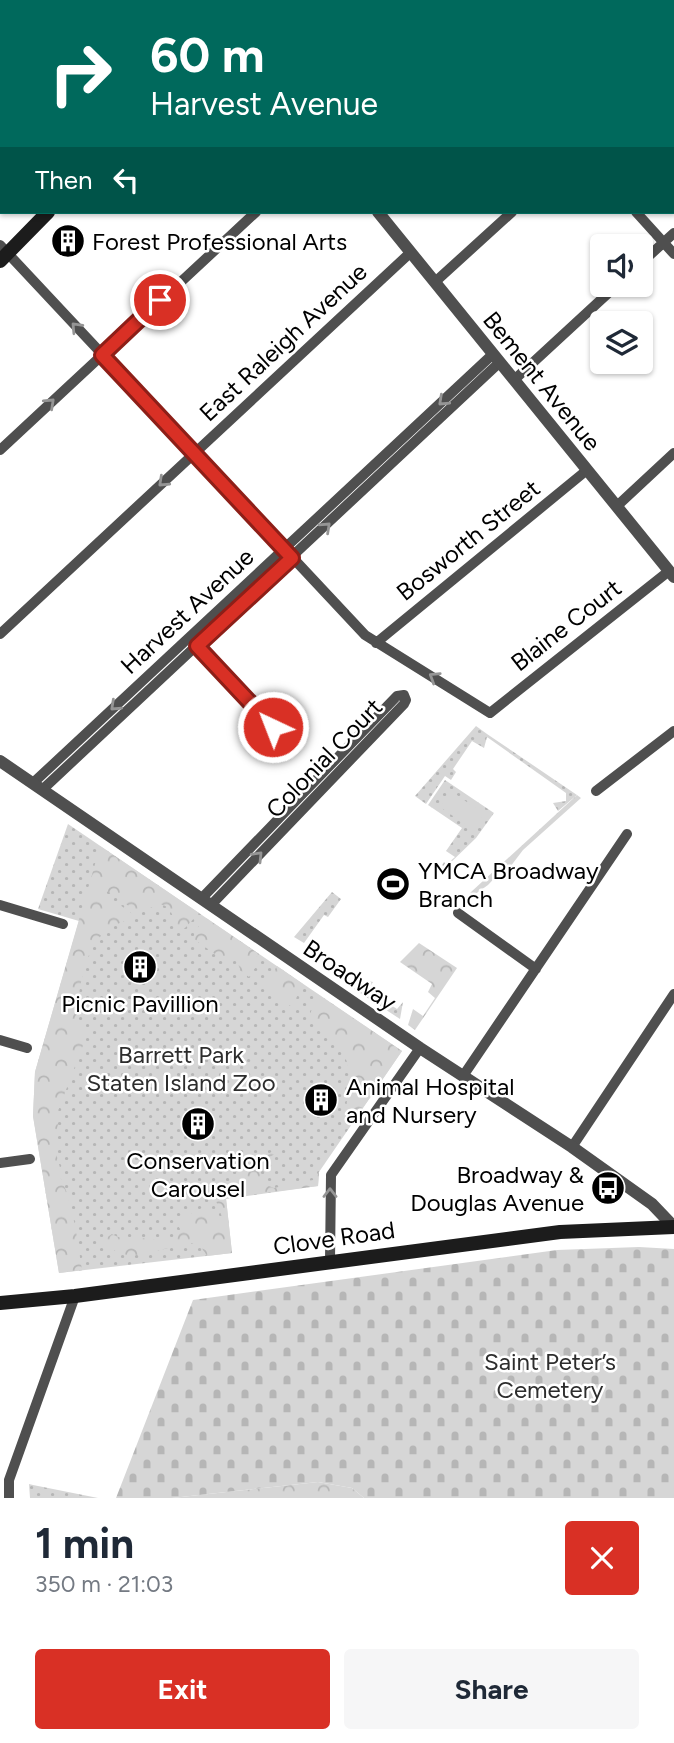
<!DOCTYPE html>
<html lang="en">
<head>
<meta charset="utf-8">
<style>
  :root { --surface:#fff; --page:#f6f6f7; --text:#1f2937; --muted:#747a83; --accent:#d93025 }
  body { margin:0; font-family:Figtree,sans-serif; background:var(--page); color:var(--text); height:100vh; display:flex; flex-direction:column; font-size:26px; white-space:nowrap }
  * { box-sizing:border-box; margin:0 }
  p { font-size:23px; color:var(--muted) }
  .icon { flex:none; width:38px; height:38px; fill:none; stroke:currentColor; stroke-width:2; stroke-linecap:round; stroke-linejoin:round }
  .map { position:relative; height:1498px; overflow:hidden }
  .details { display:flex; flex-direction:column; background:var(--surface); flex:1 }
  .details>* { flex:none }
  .top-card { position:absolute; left:0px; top:0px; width:676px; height:214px; box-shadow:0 2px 5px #0004; background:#00695c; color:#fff; overflow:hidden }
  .controls { position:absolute; left:590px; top:234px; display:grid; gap:14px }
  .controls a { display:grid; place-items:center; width:63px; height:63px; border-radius:7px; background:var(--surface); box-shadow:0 2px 5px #0004; font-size:35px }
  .pin { position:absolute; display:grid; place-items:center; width:60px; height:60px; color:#fff; margin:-30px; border:4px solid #fff; border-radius:50%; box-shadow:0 2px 7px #0007 }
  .me { position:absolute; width:77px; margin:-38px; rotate:317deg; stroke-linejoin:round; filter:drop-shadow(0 0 5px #0008) }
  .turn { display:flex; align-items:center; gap:24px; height:147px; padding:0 35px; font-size:32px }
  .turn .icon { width:91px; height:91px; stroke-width:2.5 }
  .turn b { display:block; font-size:49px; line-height:60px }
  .then { display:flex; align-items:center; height:66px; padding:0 35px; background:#0003; gap:14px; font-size:26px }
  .round { display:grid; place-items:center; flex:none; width:74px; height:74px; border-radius:7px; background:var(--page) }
  .summary { display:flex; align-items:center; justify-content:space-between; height:119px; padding:0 35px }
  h1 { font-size:42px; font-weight:700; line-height:52px }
  .primary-button { display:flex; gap:14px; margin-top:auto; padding:14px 35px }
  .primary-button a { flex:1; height:80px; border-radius:7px; background:var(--accent); color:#fff; font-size:28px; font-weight:700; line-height:80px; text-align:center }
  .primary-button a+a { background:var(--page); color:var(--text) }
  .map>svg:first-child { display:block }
  .grass { fill:url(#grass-dots) }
  .forest { fill:url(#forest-crowns) }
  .cemetery { fill:url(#cemetery-stones) }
  .pitch { fill:#d6d6d6 }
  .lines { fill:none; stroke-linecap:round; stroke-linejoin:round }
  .minor { stroke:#4f4f4f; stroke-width:10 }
  .tertiary { stroke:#4f4f4f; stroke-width:12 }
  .secondary { stroke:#1c1c1c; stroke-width:14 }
  .oneway { stroke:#959595 }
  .route-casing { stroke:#8d1f18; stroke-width:18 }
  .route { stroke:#d93025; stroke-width:12 }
  .labels { text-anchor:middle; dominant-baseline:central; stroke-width:5; stroke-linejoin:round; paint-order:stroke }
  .poi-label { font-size:24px; fill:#000; stroke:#fff; text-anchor:start }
  .street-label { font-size:24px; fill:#000; stroke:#fff }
  .park-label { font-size:24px; fill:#2d2d2d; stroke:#fff }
</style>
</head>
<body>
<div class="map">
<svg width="674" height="1498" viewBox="0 0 674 1498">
  <defs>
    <pattern id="grass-dots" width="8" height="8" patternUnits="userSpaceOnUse" patternTransform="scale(1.75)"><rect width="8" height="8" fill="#d6d6d6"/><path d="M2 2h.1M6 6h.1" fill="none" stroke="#b6b6b6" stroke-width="1.8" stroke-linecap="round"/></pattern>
    <pattern id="forest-crowns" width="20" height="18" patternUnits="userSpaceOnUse" patternTransform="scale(1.75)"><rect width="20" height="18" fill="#d6d6d6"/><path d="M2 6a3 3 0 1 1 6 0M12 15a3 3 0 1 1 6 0" fill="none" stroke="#b6b6b6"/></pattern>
    <pattern id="cemetery-stones" width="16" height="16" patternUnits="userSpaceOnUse" patternTransform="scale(1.75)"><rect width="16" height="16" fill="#d6d6d6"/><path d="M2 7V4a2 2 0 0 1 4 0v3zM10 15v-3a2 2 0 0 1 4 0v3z" fill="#b6b6b6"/></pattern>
  </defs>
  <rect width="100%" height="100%" fill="#fff"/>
  <path class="grass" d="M476,726l11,8 90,61 -19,16 -5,-8 13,-2v-8l-79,-56 -3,11 -12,-7 -19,28 3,3 -5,8 -6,-4 -19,28 -11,-8z
    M445,780l49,33 -18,25 -31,30 -3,-3 2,-3 3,2 8,-7 -9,-6 16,-23 -34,-23z
    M68,824l334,227 -83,121 -1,14 -92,13 6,54 -173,20 -26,-157 2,-44 44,-151 -41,-12z
    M332,892l9,7 -13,18 -4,-2 -20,28 -10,-6z
    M368,981l5,1 -5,8 29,19 6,-7 -3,17 -46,-30 7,-6z
    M29,1484l4,1 65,13h-68z"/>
  <path class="forest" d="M577,795l4,3 -58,52 -16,21 -4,-2 -15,16 -24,17 7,-10z
    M100,846l99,67 -14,15 -9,2c-3,-12 -3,-23 -16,-26l-22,9 -24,-18 -24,-13z
    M89,885c19,10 30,20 47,31 -9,6 -22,7 -30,15 -22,18 -27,57 -29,84l2,6 9,11 -30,79 -1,46 4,14 -2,3 8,19 8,32 7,45 -23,3 -26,-157 2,-44z
    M206,918l53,36 -4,5 4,3 -10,15 -8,-6 -5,-11 -11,1 -30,-21 -1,-8z
    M419,943l38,25 -42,62 -7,-5 5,-16 10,7 12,-18 -7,-6 4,-8 -32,-22z
    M277,966l26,18 -11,23 -31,-21 11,-16 2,1z
    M316,993l86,58 -48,70c-12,-13 -6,-20 -5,-35 3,-32 -15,-51 -40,-67z
    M275,1150l1,3 -21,14 14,19 5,2 39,-8 6,-8 -1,14 -92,12 6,55 -25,3 -6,-9 -15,-6c-10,9 -11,5 -25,9 -22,6 -42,11 -58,-10l9,-6c11,6 16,4 27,4 17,0 29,9 42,-7l-5,-10 30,-15 15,18 1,-7 -7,-19 37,-35z
    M318,1482l34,6 12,10h-192z"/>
  <path class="cemetery" d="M639,1247l35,2v249h-310l-12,-10 -34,-6 -146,16h-56l77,-198 364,-50z"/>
  <path class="pitch" d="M451,791l33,23 -11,16 -33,-23z"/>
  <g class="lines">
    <path class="minor" d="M447,0l1,2
      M621,0l1,2
      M31,2l2,-2
      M556,2l2,-2
      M0,17l2,2
      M0,30l2,-1
      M636,212l38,42
      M0,245l365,390 125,78 179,-142
      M640,264l34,-31
      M435,282l77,-70
      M514,380l103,-95
      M0,450l256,-238
      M617,506l57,-53
      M0,634l411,-382
      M195,643l78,84
      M376,643l211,-173
      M33,783l460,-429
      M42,790l458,-428
      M596,791l78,-60
      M201,899l196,-203 7,-1 2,5 -2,4 -193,201
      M0,905l63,19
      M458,913l78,56
      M0,1040l27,8
      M463,1076l164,-242
      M572,1147l102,-153
      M0,1163l30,-4
      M330,1261l1,-86 89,-127
      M9,1498v-18l66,-184"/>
    <path class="tertiary" d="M203,0l1,2
      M378,212l296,365
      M0,761l420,287 152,99 80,57 22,23"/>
    <path class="secondary" d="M236,2l1,-2
      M0,261l48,-49
      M0,1303l75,-7 485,-64 114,-5"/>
  </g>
  <defs><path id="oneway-chevron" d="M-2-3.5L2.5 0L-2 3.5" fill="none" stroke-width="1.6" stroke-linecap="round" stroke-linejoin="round" transform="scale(1.75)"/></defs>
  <g class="oneway">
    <use href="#oneway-chevron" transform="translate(76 327) rotate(-133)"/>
    <use href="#oneway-chevron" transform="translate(443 401) rotate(137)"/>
    <use href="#oneway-chevron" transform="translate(50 403) rotate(-43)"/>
    <use href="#oneway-chevron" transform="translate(163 482) rotate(137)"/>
    <use href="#oneway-chevron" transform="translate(326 527) rotate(-43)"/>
    <use href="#oneway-chevron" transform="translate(434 677) rotate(-148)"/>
    <use href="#oneway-chevron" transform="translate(115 706) rotate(137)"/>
    <use href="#oneway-chevron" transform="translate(258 856) rotate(-46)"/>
    <use href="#oneway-chevron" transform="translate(330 1193) rotate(-90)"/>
  </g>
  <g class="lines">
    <g class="route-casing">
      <path id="route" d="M160,300l-58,55 190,203 -95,88 76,81"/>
    </g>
    <use href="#route" class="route"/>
  </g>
  <defs>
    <g id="building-disc" transform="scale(1.75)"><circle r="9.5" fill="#000" stroke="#fff"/><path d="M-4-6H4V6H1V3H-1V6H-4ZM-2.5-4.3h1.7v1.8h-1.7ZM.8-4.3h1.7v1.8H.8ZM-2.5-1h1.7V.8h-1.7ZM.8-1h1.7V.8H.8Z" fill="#fff"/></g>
    <g id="stadium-disc" transform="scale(1.75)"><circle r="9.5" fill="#000" stroke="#fff"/><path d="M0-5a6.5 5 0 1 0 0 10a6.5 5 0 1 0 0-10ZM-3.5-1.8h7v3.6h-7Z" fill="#fff"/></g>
    <g id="bus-disc" transform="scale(1.75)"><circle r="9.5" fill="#000" stroke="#fff"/><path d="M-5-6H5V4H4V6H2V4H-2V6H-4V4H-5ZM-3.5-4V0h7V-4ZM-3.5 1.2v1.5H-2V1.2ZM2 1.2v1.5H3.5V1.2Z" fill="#fff"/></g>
  </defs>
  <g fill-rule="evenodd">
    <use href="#building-disc" x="68" y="241"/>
    <use href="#stadium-disc" x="393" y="884"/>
    <use href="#building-disc" x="140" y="967"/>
    <use href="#building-disc" x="321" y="1100"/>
    <use href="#building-disc" x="198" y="1124"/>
    <use href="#bus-disc" x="608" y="1188"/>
  </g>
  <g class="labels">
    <g class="poi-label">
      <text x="92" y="241">Forest Professional Arts</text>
      <text x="418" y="870">YMCA Broadway<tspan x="418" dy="28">Branch</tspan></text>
      <text x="140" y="1003" text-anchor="middle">Picnic Pavillion</text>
      <text x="346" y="1086">Animal Hospital<tspan x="346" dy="28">and Nursery</tspan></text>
      <text x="198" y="1160" text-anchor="middle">Conservation<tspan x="198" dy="28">Carousel</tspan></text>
      <text x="584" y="1174" text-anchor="end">Broadway &amp;<tspan x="584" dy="28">Douglas Avenue</tspan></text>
    </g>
    <g class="street-label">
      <text transform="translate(283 342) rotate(-43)">East Raleigh Avenue</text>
      <text transform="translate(542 381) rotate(51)">Bement Avenue</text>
      <text transform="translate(468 540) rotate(-39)">Bosworth Street</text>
      <text transform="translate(187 611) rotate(-43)">Harvest Avenue</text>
      <text transform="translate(566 625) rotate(-38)">Blaine Court</text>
      <text transform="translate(324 758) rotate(-46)">Colonial Court</text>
      <text transform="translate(350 975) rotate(34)">Broadway</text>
      <text transform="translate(334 1238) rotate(-8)">Clove Road</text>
    </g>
    <g class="park-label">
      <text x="181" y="1054">Barrett Park<tspan x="181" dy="28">Staten Island Zoo</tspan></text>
      <text x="550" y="1361">Saint Peter’s<tspan x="550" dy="28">Cemetery</tspan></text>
    </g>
  </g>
</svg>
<div class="controls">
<a><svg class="icon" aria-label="sound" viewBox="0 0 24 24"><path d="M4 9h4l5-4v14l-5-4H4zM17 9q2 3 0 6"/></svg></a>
<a><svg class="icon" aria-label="layers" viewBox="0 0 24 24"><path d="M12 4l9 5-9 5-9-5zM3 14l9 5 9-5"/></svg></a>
</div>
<div class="pin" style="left:160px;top:300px;background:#d93025"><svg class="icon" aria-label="arrive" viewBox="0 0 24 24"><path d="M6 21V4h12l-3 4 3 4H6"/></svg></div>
<svg class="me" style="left:273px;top:727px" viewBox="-20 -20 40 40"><circle r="17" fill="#d93025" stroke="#fff" stroke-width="3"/><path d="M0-11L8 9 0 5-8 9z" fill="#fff"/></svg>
<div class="top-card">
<div class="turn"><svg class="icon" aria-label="right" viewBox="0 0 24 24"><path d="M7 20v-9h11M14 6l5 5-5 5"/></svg><div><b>60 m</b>Harvest Avenue</div></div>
<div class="then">Then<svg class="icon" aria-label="left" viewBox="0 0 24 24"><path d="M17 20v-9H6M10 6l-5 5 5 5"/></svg></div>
</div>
</div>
<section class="details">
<div class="summary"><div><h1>1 min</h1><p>350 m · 21:03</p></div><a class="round" style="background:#d93025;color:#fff"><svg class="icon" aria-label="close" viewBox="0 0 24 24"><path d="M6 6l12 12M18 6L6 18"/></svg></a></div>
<div class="primary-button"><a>Exit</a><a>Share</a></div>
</section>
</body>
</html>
